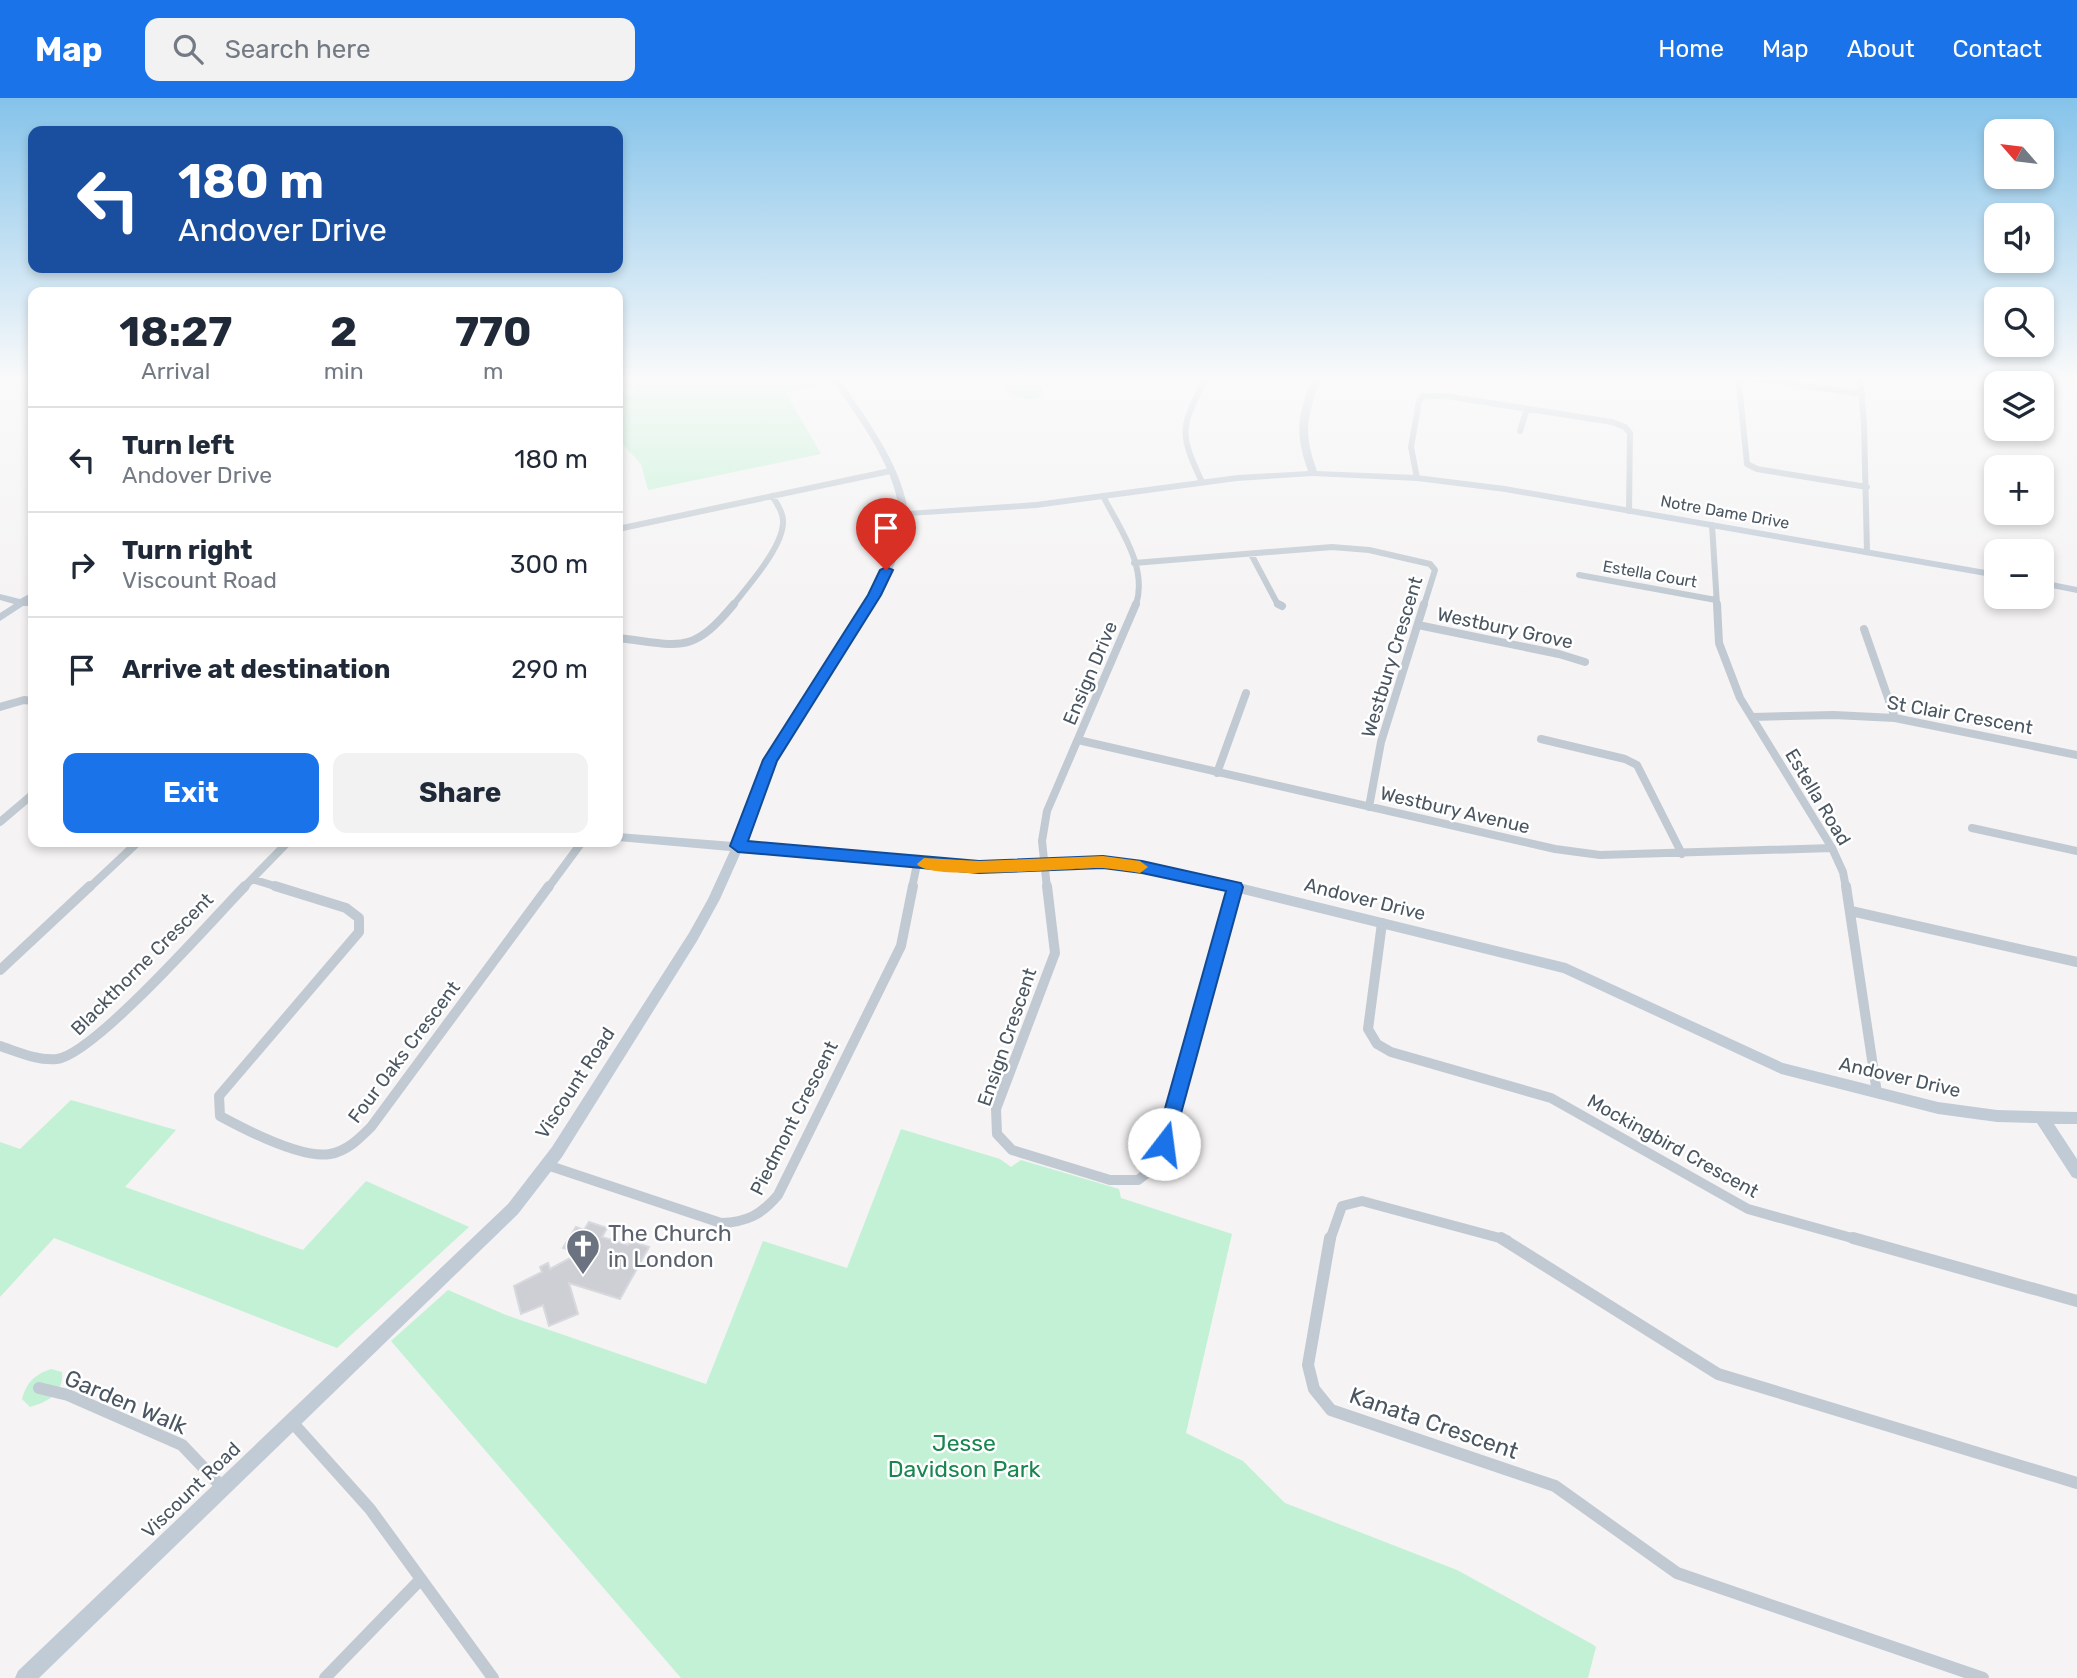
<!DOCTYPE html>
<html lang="en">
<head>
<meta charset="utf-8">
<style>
  :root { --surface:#fff; --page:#f2f2f3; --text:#1f2937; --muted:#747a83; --line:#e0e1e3; --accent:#1a73e8 }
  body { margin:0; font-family:Rubik,sans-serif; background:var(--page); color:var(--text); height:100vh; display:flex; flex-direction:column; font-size:26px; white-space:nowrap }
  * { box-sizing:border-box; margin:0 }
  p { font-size:23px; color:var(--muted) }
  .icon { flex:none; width:38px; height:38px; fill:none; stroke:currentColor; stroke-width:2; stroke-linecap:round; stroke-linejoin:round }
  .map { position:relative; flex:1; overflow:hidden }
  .side { position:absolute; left:28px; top:189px; width:595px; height:560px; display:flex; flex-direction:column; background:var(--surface); border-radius:14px; box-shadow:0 4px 10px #0003 }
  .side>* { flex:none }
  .guide { position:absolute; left:28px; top:28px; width:595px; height:147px; border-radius:14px; box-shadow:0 4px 10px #0003; background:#1a4fa0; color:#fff; overflow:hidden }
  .needle { width:46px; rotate:298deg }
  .tools { position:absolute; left:1984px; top:21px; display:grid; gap:14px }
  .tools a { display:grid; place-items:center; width:70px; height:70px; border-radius:14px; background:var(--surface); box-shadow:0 4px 10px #0003; font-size:35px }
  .pin { position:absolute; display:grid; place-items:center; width:60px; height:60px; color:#fff; margin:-72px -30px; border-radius:50% 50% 50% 0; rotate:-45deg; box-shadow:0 0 7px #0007 }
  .pin .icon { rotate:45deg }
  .me { position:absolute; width:77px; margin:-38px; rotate:15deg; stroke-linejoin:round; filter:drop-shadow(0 0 5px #0008) }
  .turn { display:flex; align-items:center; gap:24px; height:147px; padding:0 35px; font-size:32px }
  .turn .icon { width:91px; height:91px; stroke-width:2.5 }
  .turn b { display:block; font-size:49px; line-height:60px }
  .eta { display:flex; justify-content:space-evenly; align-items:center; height:119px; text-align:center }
  .eta b { font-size:42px; font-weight:700; line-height:49px }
  .primary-button { display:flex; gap:14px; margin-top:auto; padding:14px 35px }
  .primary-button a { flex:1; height:80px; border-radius:14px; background:var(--accent); color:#fff; font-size:28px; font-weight:700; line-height:80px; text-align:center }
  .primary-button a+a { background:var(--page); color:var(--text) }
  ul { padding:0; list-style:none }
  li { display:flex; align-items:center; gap:21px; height:105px; padding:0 35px; border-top:2px solid var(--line) }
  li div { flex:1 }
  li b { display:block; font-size:26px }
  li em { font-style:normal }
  header { display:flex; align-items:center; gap:42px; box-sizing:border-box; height:98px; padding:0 35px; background:var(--accent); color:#fff }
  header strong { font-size:33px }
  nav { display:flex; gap:38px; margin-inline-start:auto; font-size:24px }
  .search { width:490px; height:63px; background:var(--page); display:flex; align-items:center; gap:18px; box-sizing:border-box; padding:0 24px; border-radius:14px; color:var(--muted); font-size:26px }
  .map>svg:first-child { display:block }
  .green { fill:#c3f1d5 }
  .building { fill:#cdcfd5; stroke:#d7d9de; stroke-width:2 }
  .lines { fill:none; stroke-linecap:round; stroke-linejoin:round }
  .street-far3 { stroke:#c1cad2; stroke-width:6 }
  .street-far2 { stroke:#c1cad2; stroke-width:8 }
  .street-far1 { stroke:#c1cad2; stroke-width:10 }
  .street { stroke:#c1cad2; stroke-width:12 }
  .secondary { fill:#c1cbd6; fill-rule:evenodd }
  .route { fill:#1a73e8; stroke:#114b97; stroke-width:2 }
  .slow { fill:#f59e0b }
  .labels { text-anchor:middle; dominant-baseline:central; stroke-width:5; stroke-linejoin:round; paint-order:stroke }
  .far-street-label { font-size:16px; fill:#4a5661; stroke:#fff }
  .street-label { font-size:19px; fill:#4a5661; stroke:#fff }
  .near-worship-label { font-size:23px; fill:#5b616d; stroke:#fff; text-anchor:start }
  .near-street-label { font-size:23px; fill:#4a5661; stroke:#fff }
  .near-park-label { font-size:23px; fill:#17864f; stroke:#fff }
</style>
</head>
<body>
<header>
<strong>Map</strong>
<div class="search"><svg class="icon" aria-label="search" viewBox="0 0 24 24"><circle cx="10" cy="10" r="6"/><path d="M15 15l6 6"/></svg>Search here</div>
<nav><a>Home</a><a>Map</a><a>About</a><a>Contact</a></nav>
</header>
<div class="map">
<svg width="2077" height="1580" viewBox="0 0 2077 1580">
  <rect width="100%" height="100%" fill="#f5f3f3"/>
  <path class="green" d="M655,280h168l5,6 -42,9 35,61 -173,36 -7,-26 -23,-25v-40z
    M1028,284l14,6 1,5c-12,11 -26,6 -38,-3l2,-3z
    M71,1002l105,30 -51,57 178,63 63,-69 103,46 -132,121 -283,-110 -54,59v-155l20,7z
    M901,1031l99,30 11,8 10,-7 98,29 2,9 111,36 -46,199 57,28 42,42 172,67 135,74 4,3 -8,31h-907l-290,-337 57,-51 58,25 200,69 57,-143 84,27z
    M51,1271l11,3c2,21 -14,30 -32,35l-8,-8c5,-17 12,-24 29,-30z"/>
  <path class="building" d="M589,1124l18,6 -5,9 26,8 3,-4 18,6 -29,52 -51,-16 9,31 -29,12 -6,-21 -22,9 -7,-28 28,-14 -2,-5 8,-4 2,6 30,-16 -17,-5 13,-21 8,3z"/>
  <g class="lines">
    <path class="street-far3" d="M1860,280l4,46 3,128
      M1862,296l-110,-16 -12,1 -1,5 8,80 10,5 110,18
      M1520,333l7,-22
      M1417,380l-6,-31 8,-45 4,-6h22l167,26 13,5 5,6 -1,78
      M1202,384c-24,-51 -21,-55 4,-104
      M1103,398c17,33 45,71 33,109
      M1712,427l5,80
      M618,431l272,-58
      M1251,456l26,49 4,2
      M1134,465l198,-16 37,3 61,14 5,6 -11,35
      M1579,477l137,25
      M733,507c15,-19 51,-59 50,-84 0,-9 -6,-18 -11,-25"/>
    <path class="street-far2" d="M1278,506l4,2
      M1717,506l2,39 21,55 92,150 11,24 3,16
      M1418,527l141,29 26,8
      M1864,531l31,89
      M618,540c62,7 73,18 116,-34
      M0,609l24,-7 9,1
      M1752,619l82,-2 61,3 182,37
      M1541,641l84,20 12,6 45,89
      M1078,642l477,109 45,6 232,-7
      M1217,675l29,-80
      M1369,709l12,-65 43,-138
      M0,724l33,-28
      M1972,730l105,23
      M252,781l29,9
      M89,790l49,-46
      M243,790l45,-46
      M548,790l34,-46
      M912,790l5,-24
      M1047,790l-5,-47 5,-30 89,-207"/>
    <path class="street-far1" d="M275,788l71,22 13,10v14l-140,164 1,20c24,13 82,43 110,38 17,-3 29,-15 41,-27l178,-241
      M1047,788l8,67 -59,156 1,25 15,16 98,30h28l18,-14 79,-279
      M1846,788l31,207
      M1851,813l226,51
      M1382,825l-14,106 9,15 14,8 160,46 197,111 111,31
      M0,872l90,-84
      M0,948c18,6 38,15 57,13 38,-5 156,-140 188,-173
      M547,1067l174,58c26,-1 40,-8 57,-28l123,-249 12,-60
      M1330,1142l12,-34 20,-5 145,39"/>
    <path class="street" d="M1330,1140l-22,127 6,24 17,21 224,76 122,87 306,105
      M1501,1140l217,136 359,109
      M1853,1140l224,63
      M39,1290l29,7 114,50 41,43
      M292,1324l78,87 123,169
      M325,1580l96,-99"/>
    <path class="secondary" d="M0,280h10l-10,5z
      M831,280h8c27,41 61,84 69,133l128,-9 201,-27 71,-4c-14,-40 -10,-55 4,-93h8c-12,40 -18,51 -3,93l100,4 88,11 492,86v6l-492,-86 -88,-11 -104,-5 -76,5 -201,27 -128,8c-12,85 -92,168 -132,242 -14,27 -21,57 -31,85l234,20 124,-6 39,5 93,20 331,81 217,100 155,39 59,8 80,2v12h-23l23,35v20l-5,-2 -35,-54 -40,-1 -59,-8 -157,-40 -218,-101 -328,-81 -93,-20 -39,-5 -124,6 -238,-21 -21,47 -23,42 -135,216 -44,57 -479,464h-24l3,-7 490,-467 44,-57 137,-214 19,-34 22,-48 -112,-10v-8l115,9c11,-28 18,-58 33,-84 30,-56 140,-189 133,-248 -5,-46 -43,-94 -68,-132z
      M2042,482l35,7v6l-35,-7z
      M33,494v7l-3,3 -1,4h-6l-23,15v-8l14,-9 -14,-4v-6l20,5z"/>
  </g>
  <linearGradient id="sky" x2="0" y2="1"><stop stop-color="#85c3ea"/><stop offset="0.56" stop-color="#fafafa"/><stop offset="1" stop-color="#fafafa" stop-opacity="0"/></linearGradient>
  <rect width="2077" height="501" fill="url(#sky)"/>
  <path class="route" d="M886,469l7,3 -12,25 -104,166 -29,80 231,20 124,-5 39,5 99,22 2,4 -72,263 -7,3 -7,-3 -2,-6 71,-253 -84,-18 -39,-5 -124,5 -241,-21 -8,-6 33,-86 105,-165 12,-25z"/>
  <path class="slow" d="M1103,758l37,5 8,6 -8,6c-12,-2 -25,-4 -37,-5 -28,-1 -175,14 -186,-4l7,-6 55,3z"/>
  <defs>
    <g id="church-pin" transform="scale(1.75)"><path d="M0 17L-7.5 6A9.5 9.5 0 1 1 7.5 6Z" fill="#6b7280" stroke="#fff"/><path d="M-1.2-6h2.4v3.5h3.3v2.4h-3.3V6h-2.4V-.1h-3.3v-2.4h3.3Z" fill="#fff"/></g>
  </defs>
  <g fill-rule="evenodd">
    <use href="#church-pin" x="583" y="1148"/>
  </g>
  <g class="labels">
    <g class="far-street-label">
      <text transform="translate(1725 414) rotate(10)">Notre Dame Drive</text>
      <text transform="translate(1650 476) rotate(10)">Estella Court</text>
    </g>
    <g class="street-label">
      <text transform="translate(1505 530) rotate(12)">Westbury Grove</text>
      <text transform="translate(1392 559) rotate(-73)">Westbury Crescent</text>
      <text transform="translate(1090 575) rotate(-67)">Ensign Drive</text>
      <text transform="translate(1960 617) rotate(10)">St Clair Crescent</text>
      <text transform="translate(1818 699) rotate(59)">Estella Road</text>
      <text transform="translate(1455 712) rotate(13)">Westbury Avenue</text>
      <text transform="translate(1365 801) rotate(14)">Andover Drive</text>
      <text transform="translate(142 866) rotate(-45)">Blackthorne Crescent</text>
      <text transform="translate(1007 939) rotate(-71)">Ensign Crescent</text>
      <text transform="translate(404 954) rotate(-53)">Four Oaks Crescent</text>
      <text transform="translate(1900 979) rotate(13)">Andover Drive</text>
      <text transform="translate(575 985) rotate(-57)">Viscount Road</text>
      <text transform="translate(794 1020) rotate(-63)">Piedmont Crescent</text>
      <text transform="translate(1673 1048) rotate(29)">Mockingbird Crescent</text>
      <text transform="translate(191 1392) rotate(-44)">Viscount Road</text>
    </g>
    <g class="near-worship-label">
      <text x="608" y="1135">The Church<tspan x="608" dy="26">in London</tspan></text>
    </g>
    <g class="near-street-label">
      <text transform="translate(126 1304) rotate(23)">Garden Walk</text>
      <text transform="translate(1434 1325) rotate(19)">Kanata Crescent</text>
    </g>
    <g class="near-park-label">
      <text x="964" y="1345">Jesse<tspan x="964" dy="26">Davidson Park</tspan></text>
    </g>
  </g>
</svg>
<div class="tools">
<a><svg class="needle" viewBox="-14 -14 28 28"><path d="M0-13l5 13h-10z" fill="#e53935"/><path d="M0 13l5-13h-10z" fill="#747a83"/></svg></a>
<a><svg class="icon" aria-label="sound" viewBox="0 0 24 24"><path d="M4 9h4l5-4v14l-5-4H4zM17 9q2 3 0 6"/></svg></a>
<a><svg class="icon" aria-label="search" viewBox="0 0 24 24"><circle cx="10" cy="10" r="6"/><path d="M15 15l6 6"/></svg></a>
<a><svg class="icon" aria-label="layers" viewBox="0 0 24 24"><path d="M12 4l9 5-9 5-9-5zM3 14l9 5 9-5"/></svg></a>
<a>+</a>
<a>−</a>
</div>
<div class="pin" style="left:886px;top:472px;background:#d93025"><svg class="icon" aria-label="arrive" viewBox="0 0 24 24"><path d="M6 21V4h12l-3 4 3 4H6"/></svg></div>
<svg class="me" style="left:1164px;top:1046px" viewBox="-20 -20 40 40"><circle r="19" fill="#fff"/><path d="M0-13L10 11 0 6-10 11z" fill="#1a73e8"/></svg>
<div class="guide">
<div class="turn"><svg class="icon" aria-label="left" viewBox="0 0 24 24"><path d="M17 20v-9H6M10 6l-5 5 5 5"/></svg><div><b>180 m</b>Andover Drive</div></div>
</div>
<section class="side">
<div class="eta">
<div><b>18:27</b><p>Arrival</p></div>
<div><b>2</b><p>min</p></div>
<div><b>770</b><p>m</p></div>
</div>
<ul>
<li><svg class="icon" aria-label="left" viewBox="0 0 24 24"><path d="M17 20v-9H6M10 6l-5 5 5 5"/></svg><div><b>Turn left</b><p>Andover Drive</p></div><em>180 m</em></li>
<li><svg class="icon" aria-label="right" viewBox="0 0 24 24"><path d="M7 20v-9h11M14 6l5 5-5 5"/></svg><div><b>Turn right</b><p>Viscount Road</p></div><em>300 m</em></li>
<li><svg class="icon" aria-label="arrive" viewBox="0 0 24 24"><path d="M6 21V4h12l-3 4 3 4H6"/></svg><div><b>Arrive at destination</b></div><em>290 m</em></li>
</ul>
<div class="primary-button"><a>Exit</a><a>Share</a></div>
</section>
</div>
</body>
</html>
